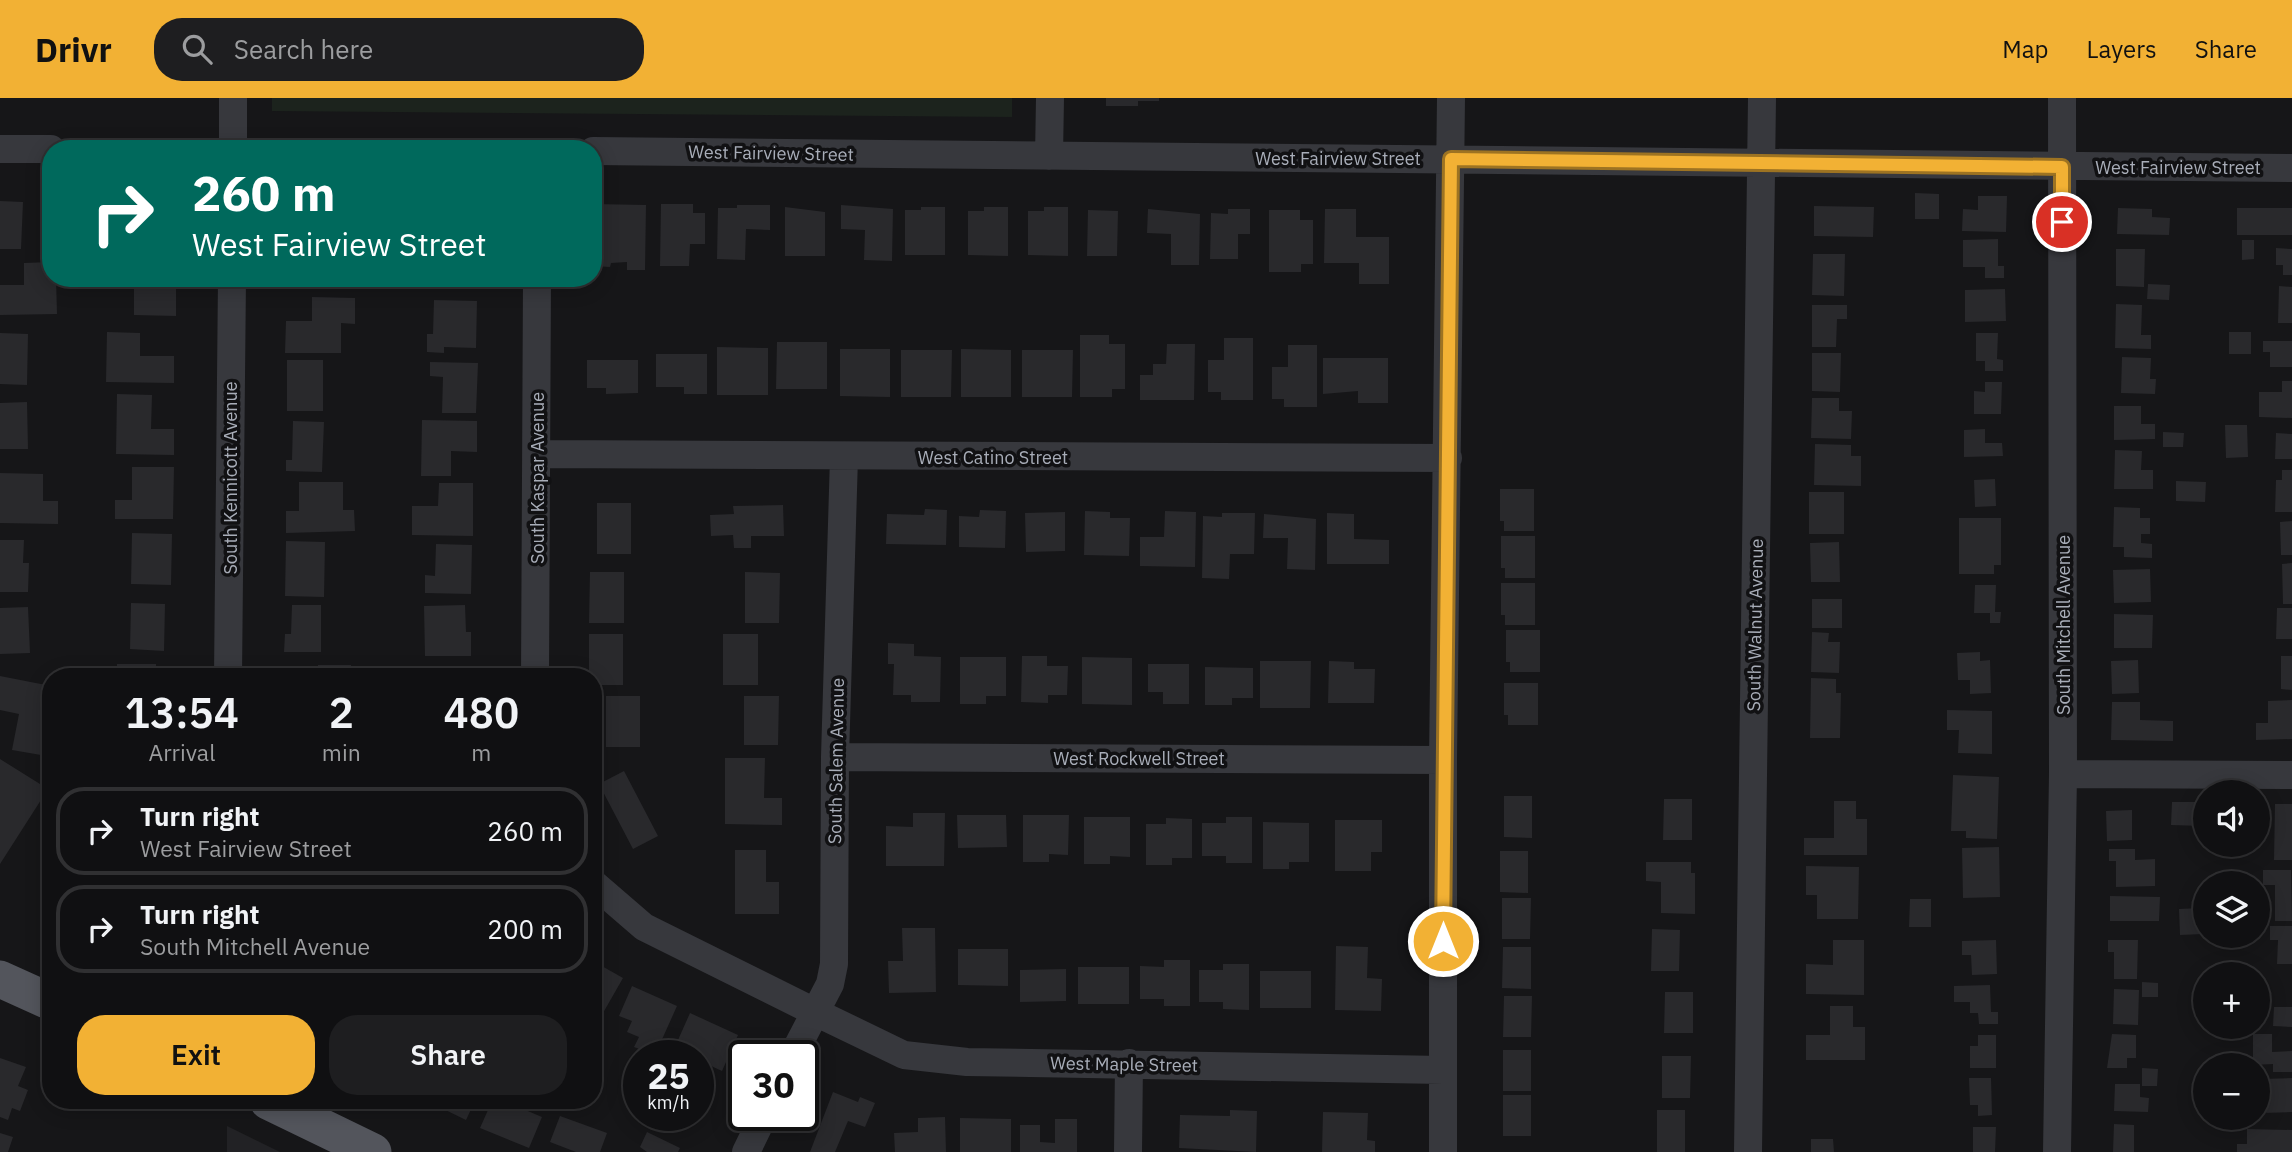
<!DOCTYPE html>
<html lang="en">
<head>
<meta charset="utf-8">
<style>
  :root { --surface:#101012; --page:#1e1e20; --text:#f1f3f6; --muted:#9c9d9f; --line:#303032; --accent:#f2b134 }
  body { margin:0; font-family:"IBM Plex Sans",sans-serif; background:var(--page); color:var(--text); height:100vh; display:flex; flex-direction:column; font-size:26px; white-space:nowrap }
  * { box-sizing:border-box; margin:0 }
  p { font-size:23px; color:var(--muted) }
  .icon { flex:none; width:38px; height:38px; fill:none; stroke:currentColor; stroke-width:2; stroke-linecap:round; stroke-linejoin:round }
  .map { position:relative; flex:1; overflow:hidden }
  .drawer { position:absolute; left:42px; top:570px; width:560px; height:441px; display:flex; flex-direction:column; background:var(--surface); border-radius:28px; box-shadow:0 4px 18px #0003,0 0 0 2px var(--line) }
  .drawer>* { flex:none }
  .top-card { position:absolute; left:42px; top:42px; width:560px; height:147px; border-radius:28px; box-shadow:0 4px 18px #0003,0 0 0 2px var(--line); background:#00695c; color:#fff; overflow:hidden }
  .controls { position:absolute; left:2193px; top:682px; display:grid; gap:14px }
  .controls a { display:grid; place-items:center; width:77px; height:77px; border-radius:50%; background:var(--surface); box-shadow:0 4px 18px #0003,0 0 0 2px var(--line); font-size:35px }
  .speed { position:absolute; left:623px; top:942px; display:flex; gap:14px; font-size:35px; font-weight:700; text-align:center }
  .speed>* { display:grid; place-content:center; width:91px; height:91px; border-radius:50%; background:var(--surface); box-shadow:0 4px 18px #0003,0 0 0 2px var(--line); line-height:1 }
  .speed small { font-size:18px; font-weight:400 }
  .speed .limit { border:4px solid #111; border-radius:10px; background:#fff; color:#111 }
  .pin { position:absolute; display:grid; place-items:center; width:60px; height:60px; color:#fff; margin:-30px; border:4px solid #fff; border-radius:50%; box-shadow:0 2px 7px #0007 }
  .me { position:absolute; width:77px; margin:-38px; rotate:0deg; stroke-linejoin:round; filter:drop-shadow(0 0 5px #0008) }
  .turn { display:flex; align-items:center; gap:24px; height:147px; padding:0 35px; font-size:32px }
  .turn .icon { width:91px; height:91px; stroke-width:2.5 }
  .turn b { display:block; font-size:49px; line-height:60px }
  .eta { display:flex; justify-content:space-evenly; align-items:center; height:119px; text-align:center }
  .eta b { font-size:42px; font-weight:600; line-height:49px }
  .cta { display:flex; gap:14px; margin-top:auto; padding:14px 35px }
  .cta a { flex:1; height:80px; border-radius:28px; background:var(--accent); color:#111; font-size:28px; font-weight:600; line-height:80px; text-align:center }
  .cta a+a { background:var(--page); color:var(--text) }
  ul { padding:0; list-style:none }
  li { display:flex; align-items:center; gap:21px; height:88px; margin:0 14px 10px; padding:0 21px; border:4px solid var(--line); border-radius:28px }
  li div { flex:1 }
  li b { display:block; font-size:26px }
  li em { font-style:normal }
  header { display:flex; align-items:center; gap:42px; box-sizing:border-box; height:98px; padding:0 35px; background:var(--accent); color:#111 }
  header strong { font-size:33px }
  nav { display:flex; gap:38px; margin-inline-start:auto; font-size:24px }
  .search { width:490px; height:63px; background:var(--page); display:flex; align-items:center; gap:18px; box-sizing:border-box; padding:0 24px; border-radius:28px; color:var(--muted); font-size:26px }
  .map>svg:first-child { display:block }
  .built { fill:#222225 }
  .green { fill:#1c231d }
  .building { fill:#29292c }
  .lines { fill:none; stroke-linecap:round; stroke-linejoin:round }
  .minor { stroke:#37383d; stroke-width:28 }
  .major { stroke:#53555c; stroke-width:37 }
  .route-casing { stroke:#9d7322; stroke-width:18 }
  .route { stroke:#f2b134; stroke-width:12 }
  .labels { text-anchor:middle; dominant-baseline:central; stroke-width:7; stroke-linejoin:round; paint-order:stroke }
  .street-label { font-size:18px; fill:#a8adb8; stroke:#111113 }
</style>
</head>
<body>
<header>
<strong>Drivr</strong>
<div class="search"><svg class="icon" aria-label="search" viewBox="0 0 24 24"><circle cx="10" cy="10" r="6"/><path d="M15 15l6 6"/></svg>Search here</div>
<nav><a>Map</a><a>Layers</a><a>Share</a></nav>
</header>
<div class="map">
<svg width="2292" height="1054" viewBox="0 0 2292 1054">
  <rect width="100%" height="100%" fill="#161618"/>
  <path class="built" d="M227,1028l53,26h-53z"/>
  <path class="green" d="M272,0h740v19l-740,-6z"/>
  <path class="building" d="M1106,0h53v3h-21v5h-32z
    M1915,95l24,1v25h-24z
    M1978,98h29l-1,36 -44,-1 1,-22 15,1z
    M0,103l23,1 -2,47h-21z
    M593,106l53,1 -1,65h-18v-8l-16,1 -1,4 -17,-1z
    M661,106h32v9h12v31h-15l-1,22h-29z
    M737,107h33v25l-24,-1 -1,31 -28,-1 1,-51h19z
    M841,107l52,4 -1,52 -28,-1 1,-30 -24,-1z
    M1814,108l60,1 -1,30 -59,-1z
    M785,109l40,5v44h-40z
    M921,109h24v48h-40v-45h16z
    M984,109h24v49l-40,-1v-44h16z
    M1044,109h24v49l-40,-1v-44h16z
    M2118,110l34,1v8l18,1 -1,17 -52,-1z
    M2237,110h55v27h-55z
    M1148,111l52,5 -1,51h-28v-31l-24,-1z
    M1228,111h22v25h-12v25h-28l1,-46 17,1z
    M1325,111h31v28h33v47h-30v-21h-35z
    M1088,112l30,1 -1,45h-30z
    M1269,112h31v10h13v44h-12v8h-32z
    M1998,141v27h6v12h-19v-11h-22v-27z
    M2242,142h12v19l-12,1z
    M2276,150l16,1v26h-9v-10h-7z
    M2116,151h29l-1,38 -28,-1z
    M1813,156h32l-1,42 -32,-1z
    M51,164v16h5l1,36 -57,1v-30h24v-22z
    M134,180h42v38l-42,-1z
    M2148,186l22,1 -1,15 -22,-1z
    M2279,188l13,1v36h-14z
    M2005,191l1,32 -41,1v-32z
    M312,199l43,1v26l-14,-1v30h-56l1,-32h26z
    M434,202l43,1 -1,47 -32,-1v6l-17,-1v-18h6z
    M2116,206l26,1 -1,30h10v14l-36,-1z
    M1812,207h35v14h-10l-1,28h-24z
    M107,234l33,1v23h34v27l-68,-1z
    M2229,234h22v22h-22z
    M0,235l28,1 -1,51 -27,-1z
    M1976,235h22l-1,26 6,1v11h-18v-10h-9z
    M1080,237h29v9h16v45h-13v8h-32z
    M1224,240h29v62h-32v-8h-13v-32h16z
    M2263,243h29v26h-22v-15h-7z
    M777,244h50v47h-51z
    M1167,246h28l-1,56h-54v-25h13v-11h13z
    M1288,247h29v62h-33v-8h-12v-32h16z
    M717,249l51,1v47h-51z
    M840,251h50v48l-50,-1z
    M961,251l50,1v47h-50z
    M901,252h51l-1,47h-50z
    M1022,252h51l-1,47h-50z
    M1812,255h29l-1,39 -28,-1z
    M656,256h51v40h-23v-7h-28z
    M2122,259l29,1 -1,21h6l-1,15 -34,-1z
    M1323,260h65v45h-30v-12l-35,3z
    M287,262h36v51h-36z
    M587,262h51v33l-32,1v-6h-19z
    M430,264l48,1 -2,50h-34l1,-36 -13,-1z
    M2282,283h10v37l-33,-1v-25h23z
    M1985,284h17l-1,32h-27v-23l11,1z
    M117,296l35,1 -1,34h23v26l-58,-1z
    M1812,300h27v13h13l-1,28 -40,-1z
    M27,304l1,47h-28v-46z
    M2114,308h27v18h14v15l-41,1z
    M422,322l55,1v31l-26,-1v25h-30z
    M293,323l31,1 -2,50 -36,-1v-11h6z
    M2225,327h22l1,32 -22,1z
    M1985,331v14h17l1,13 -39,1v-27z
    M2163,334l21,1 -1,14h-20z
    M2276,335l16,1v25h-17z
    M1815,346l36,1v11h10v30l-47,-1z
    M2115,352l27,1 -1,19h12v19h-39z
    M132,369h42l-1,52h-58v-19h17z
    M2282,372h10v42h-17l1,-32h6z
    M0,375l43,1v27h15v23l-58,-1z
    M1995,381l1,27 -21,1 -1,-27z
    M2176,383l30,1 -1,20 -29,-1z
    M299,384h44v28h11l1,21 -69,2v-22h13z
    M439,385h34v53l-61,-1v-29h26z
    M1500,391h34v42h-30v-10h-4z
    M1809,394h35v42h-35z
    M597,405h34v51h-34z
    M783,407l1,31h-33v12h-17l-1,-13 -22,1 -1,-21 24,-1 -1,-8z
    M2114,409l26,1v10h10v16h-9v9l11,1v14l-28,-1v-10h-11z
    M925,411l22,1 -1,35 -60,-1 1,-30 37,1z
    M980,412l26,1 -1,37 -46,-1v-31l20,1z
    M1085,413l25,1v6h20l-1,38 -45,-1z
    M1165,413l31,1 -1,55 -55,-1v-29h24z
    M1065,414v39l-39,1 -1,-39z
    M1222,415h33l-1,41h-24l-1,25 -27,-1 1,-62 19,1z
    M1327,415l27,1v25l35,1v24h-62z
    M1264,416l52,5 -1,51 -28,-1 1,-31h-25z
    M1959,420h42v47h-7v9h-35z
    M2292,423v34h-11l-1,-33z
    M132,435l40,1 -1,51 -40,-1z
    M1501,438h34v42h-30v-10h-4z
    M0,442h24l-1,23h6l-1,29h-28z
    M286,443l39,1 -1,55 -39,-1z
    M1839,444l1,40h-29l-1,-39z
    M436,446l36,1 -1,49 -46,-1v-18l10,1z
    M2292,465v41h-9l-1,-40z
    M2150,471l1,33 -37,1 -1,-33z
    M590,474h34v51h-35z
    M745,474l35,1 -1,50h-34z
    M1501,485h34v42h-30v-10h-4z
    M1975,487h21l-1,27h6l-1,11h-10v-10h-16z
    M1812,501h30v29h-30z
    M131,505l34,1 -1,47 -34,-2z
    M292,507h29v47h-37l1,-18h6z
    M465,507l1,27h5v24h-46l-1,-50z
    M28,509l2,46 -30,1v-46z
    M2277,510h15v31h-16z
    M2114,516l39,1 -1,33h-38z
    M1506,532h34v42h-30v-10h-4z
    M1812,534l17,1 -1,9h12l-1,31 -28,-1z
    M589,536h34v51h-30v-8h-4z
    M723,536h35v51h-35z
    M888,545l26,1v12l27,1 -1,45h-29v-7h-18l1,-31h-6z
    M1980,554v9l10,-1 1,33 -21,1v-14h-12l-1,-27z
    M1022,558h25v10h21l-1,29h-19v8l-27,-1z
    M2281,558h11v34l-11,-1z
    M960,559h46v39h-20v8h-26z
    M1082,559l50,1v47l-50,-1z
    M2138,562l1,33 -27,1 -1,-33z
    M1260,563h51l-1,47h-50z
    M1329,563l25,1v7h21l-1,34h-46z
    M117,566h39v13h-39z
    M1148,566h41v40h-26v-12h-15z
    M318,567h33v12h-33z
    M434,569l37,1 -1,9h-36z
    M1205,569l48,1v30h-21v7h-27z
    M0,578l51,10v21l-10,48 -29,-5 7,-36 -19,-4z
    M1811,580l25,1v14h5l-1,45h-30z
    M1504,585h34v42h-30v-10h-4z
    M606,598h34v51h-34z
    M744,598h35l-1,49h-34z
    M2292,602v39l-36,1v-17h12v-22z
    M2112,604h28v18l33,1v20l-62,-1z
    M1947,612l45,1v43l-34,-1 1,-23h-12z
    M725,660h40l-1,40h18v27l-57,-1z
    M0,661l48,30 -48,75z
    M624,673l34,65 -25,13 -34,-65z
    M1953,677l46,2 -2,62 -31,-1v-7h-15z
    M1504,698h28v42l-28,-1z
    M1664,701h28v41h-29z
    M1834,703h22v18h11v36h-63v-17h30z
    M2172,704h31l-1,24 -31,-1z
    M2275,706h17v56h-18z
    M2132,712v30l-25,1 -1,-30z
    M913,715h32l-1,53h-58v-40l27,1z
    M957,717h49l1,32 -49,1z
    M1023,717h46l-1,40 -19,-1v8h-26z
    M1084,719h46v40l-20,-1v8h-26z
    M1226,719h26v46h-26v-7h-24v-33h24z
    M1166,720l26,1v39h-20v7h-26v-41h20z
    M1335,722h47v32h-11v19h-36z
    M1263,724l46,1v39h-20v7h-26z
    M1999,749l1,50 -37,1 -1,-50z
    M2109,751h26v11l20,-1v27l-39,1v-26h-7z
    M735,752h31v32h13v32h-44z
    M1500,753h28v42l-28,-1z
    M1646,764h45v11h4v41l-34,-1v-31l-15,-1z
    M1806,768l53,1 -1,52h-41v-24h-11z
    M2263,772h28l1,51h-17v-36h-12z
    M2110,798l50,1 -1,24h-49z
    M1502,800h29l-1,41h-28z
    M1910,801h21v28h-22z
    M2201,810l2,26 -23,1 -1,-26z
    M2270,828h22v38h-15l1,-24h-8z
    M902,830h33l1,64 -47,1 -1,-32h15z
    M1652,831l28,1 -1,41h-28z
    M1833,842h31v55l-58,-1v-30l27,1z
    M1996,842l1,34 -25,1 -1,-20h-9v-14z
    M2108,842h30l-1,39h-23v-27h-6z
    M1336,848l32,1 -1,31 15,1 -1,32 -46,-1z
    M1503,849h28v42l-29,-1z
    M958,851h50v37l-50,-1z
    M1164,862h26v46h-26v-7h-24v-33l24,1z
    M593,863l30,17 -28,49 -2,-1z
    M1223,866h26v46l-26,-1v-7h-24v-32h24z
    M1078,869h51v37h-51z
    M1066,871v32l-46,1v-32z
    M1260,873h51v37h-51z
    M2142,884l16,1v14h-16z
    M1990,887l1,27h7v12h-19l-1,-11h-8v-11h-16v-16z
    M632,888l45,20 -22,49 -21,-8 5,-10 -12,-5 5,-11 -13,-5z
    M2114,891l25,1 -1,35 -25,-1z
    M1665,894h28v41h-29z
    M1504,898h28l-1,41h-28z
    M1830,908h23v21h12v33h-59v-25h24z
    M2274,909h18v20l-19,-1z
    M690,915l48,22 -16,36 -24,-11v-5h-11l-13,-6z
    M2112,936l24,1v23h-9v10h-20z
    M2253,936h19v18l20,-1v21h-19v-8l-20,1z
    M1978,937h18v33h-26v-22h8z
    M1503,952h28v41h-28z
    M1662,958h29l-1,42h-28z
    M0,960l26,9 -8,19 10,4 -8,21 -8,-3 -4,12 -8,-3z
    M2142,970l16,1 -1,17h-15z
    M1969,980h22l1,37 -14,1v-11h-8z
    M2292,980v34l-30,1 -1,-34z
    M2115,986h25v13l9,1 -1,14 -34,-1z
    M833,994l25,10 2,-5 15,6 -10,24 -17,-6 -13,31h-25z
    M1503,997h28v41h-28z
    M427,1003h48l-9,19z
    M492,1003h12l38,16 -13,31 -49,-20z
    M1230,1012l27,1 -1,41 -77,-4 1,-33 50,1z
    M1657,1012h28v42h-28z
    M1323,1014l45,1 -1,27 8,1v11h-53z
    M560,1018l47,17 -7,19h-24l-26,-10z
    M945,1019l1,35h-51l-1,-19 24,-1v-14z
    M960,1020l51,1v33h-51z
    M1055,1021h22v33h-57v-27h20v17l15,1z
    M2114,1026l20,1v27h-21z
    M1973,1029h23l-1,25h-22z
    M2247,1031l45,1v22h-55v-8h10z
    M647,1034l33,16 -2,4h-31l-7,-5z
    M0,1035l13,4 -5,15h-8z
    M1811,1041h22l1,13h-23z"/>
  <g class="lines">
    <path class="minor" d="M0,51h51
      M233,51v-51
      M593,53l1699,17
      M1049,58l1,-58
      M538,356l910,4
      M228,579l4,-399
      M535,579l2,-399
      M835,659l608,3
      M2063,676l229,1
      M593,785l51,44 171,85 89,43 63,7 476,8
      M793,957l37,-71 4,-20 1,-207 9,-300
      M746,1054l18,-37
      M1128,1054l1,-89
      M1443,1054v-392l8,-662
      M1748,1054l14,-1054
      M2057,1054l6,-378 -1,-676"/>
    <path class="major" d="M0,881l51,23
      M268,1003l105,51"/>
  </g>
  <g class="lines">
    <g class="route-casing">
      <path id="route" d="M1443,843l8,-782 611,8v55"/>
    </g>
    <use href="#route" class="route"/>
  </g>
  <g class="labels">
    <g class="street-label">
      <text transform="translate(771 55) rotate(1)">West Fairview Street</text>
      <text x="1338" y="60">West Fairview Street</text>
      <text x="2178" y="69">West Fairview Street</text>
      <text x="993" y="359">West Catino Street</text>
      <text transform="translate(230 380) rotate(-90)">South Kennicott Avenue</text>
      <text transform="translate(537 380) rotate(-90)">South Kaspar Avenue</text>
      <text transform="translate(1755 527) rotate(-89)">South Walnut Avenue</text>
      <text transform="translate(2063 527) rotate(-90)">South Mitchell Avenue</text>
      <text x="1139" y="660">West Rockwell Street</text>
      <text transform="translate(836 663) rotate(-89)">South Salem Avenue</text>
      <text transform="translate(1124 966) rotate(1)">West Maple Street</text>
    </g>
  </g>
</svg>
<div class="controls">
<a><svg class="icon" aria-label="sound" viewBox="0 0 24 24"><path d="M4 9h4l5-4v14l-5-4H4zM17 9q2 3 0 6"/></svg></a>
<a><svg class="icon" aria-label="layers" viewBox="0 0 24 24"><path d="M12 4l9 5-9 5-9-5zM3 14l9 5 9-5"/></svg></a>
<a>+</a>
<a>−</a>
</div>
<div class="speed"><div>25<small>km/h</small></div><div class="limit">30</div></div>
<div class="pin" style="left:2062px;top:124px;background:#d93025"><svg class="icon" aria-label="arrive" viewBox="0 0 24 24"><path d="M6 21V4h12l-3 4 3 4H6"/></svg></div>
<svg class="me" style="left:1443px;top:843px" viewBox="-20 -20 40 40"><circle r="17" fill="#f2b134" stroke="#fff" stroke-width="3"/><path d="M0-11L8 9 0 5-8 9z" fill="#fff"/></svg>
<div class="top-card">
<div class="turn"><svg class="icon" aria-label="right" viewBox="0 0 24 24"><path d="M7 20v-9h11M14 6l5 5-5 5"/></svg><div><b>260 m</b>West Fairview Street</div></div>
</div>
<section class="drawer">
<div class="eta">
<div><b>13:54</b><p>Arrival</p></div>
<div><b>2</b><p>min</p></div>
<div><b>480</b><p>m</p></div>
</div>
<ul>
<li><svg class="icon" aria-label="right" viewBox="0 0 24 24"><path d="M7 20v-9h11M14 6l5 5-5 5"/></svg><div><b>Turn right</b><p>West Fairview Street</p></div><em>260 m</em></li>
<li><svg class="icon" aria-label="right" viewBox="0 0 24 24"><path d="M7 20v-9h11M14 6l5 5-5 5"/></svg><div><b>Turn right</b><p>South Mitchell Avenue</p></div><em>200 m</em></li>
</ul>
<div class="cta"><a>Exit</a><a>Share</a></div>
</section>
</div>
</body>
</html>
